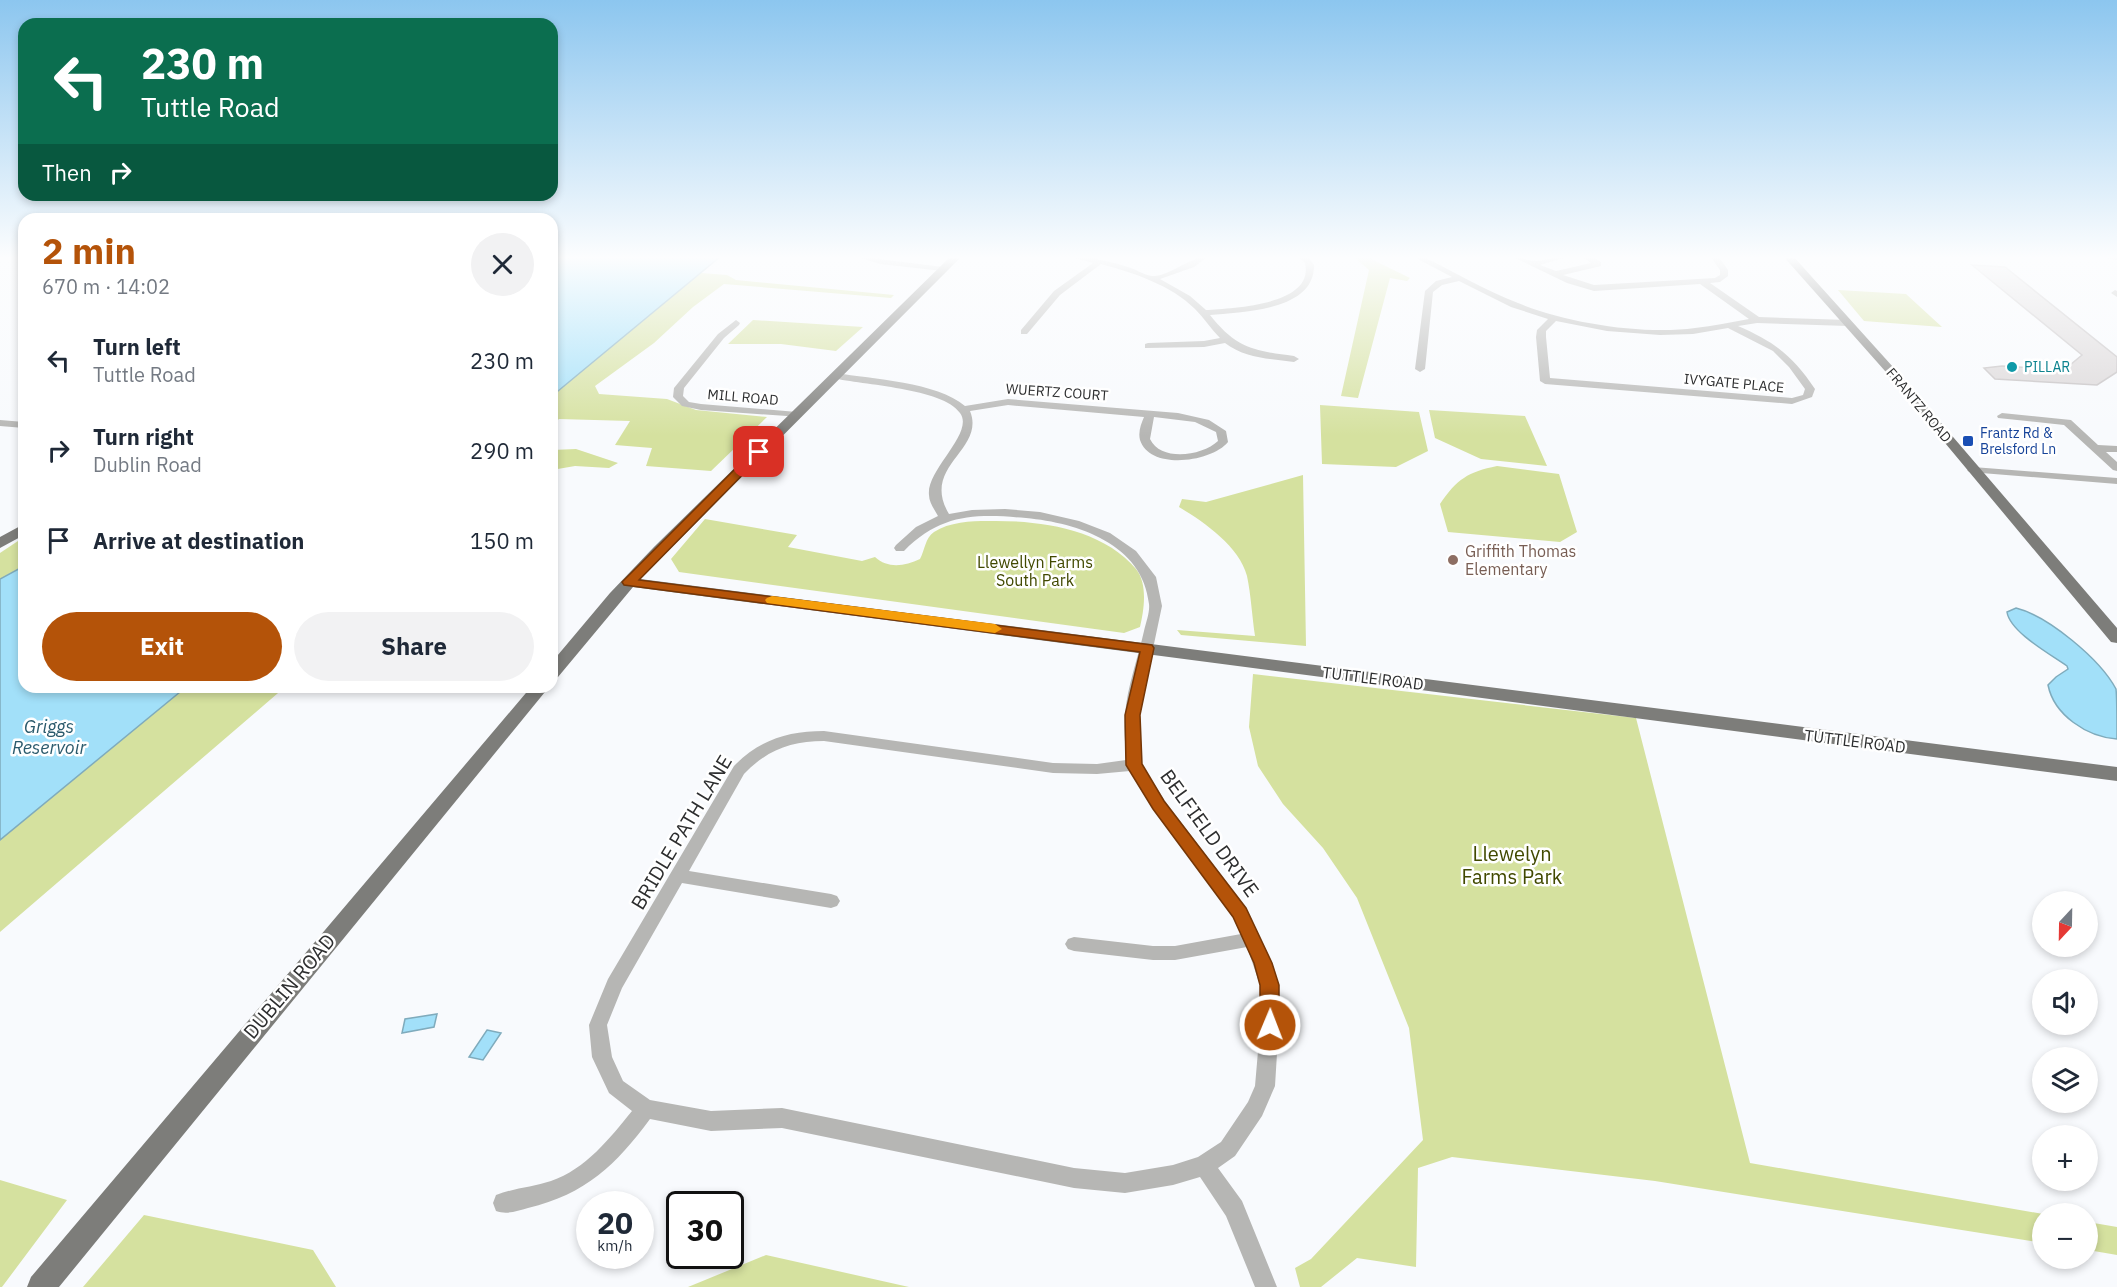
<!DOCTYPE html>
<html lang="en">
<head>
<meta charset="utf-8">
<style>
  :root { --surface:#fff; --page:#f2f2f3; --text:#1f2937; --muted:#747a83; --accent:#b45309 }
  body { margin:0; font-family:"IBM Plex Sans",sans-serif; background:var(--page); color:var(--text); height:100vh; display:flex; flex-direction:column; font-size:22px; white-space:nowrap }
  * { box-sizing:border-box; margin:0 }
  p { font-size:20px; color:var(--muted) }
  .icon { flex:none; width:33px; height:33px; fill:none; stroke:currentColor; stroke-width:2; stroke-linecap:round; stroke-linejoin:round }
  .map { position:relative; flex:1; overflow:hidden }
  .panel { position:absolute; left:18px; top:213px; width:540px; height:480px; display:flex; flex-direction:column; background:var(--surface); border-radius:18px; box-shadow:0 3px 9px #0003 }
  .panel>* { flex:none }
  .banner { position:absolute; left:18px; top:18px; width:540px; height:183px; border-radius:18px; box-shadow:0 3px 9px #0003; background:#0b6e4f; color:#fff; overflow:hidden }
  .needle { width:39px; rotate:202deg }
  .controls { position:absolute; left:2032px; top:891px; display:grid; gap:12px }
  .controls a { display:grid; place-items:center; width:66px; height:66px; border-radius:50%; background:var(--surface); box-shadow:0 3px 9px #0003; font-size:30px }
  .speed { position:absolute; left:576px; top:1191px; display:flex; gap:12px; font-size:30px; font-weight:700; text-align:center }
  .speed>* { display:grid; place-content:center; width:78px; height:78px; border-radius:50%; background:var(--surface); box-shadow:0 3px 9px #0003; line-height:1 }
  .speed small { font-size:15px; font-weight:400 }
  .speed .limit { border:3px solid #111; border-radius:9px; background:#fff; color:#111 }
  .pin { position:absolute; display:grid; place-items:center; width:51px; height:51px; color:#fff; margin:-26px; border-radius:12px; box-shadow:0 3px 9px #0006 }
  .me { position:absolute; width:66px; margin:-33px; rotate:1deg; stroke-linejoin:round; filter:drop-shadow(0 0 4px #0008) }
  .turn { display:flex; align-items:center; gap:21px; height:126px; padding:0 24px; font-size:27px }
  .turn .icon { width:78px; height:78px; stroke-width:2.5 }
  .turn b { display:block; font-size:42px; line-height:51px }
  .then { display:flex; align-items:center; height:57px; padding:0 24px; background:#0003; gap:12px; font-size:22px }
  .round { display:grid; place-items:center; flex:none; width:63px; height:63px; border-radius:32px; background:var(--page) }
  .headline { display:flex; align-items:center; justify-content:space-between; height:102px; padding:0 24px }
  h1 { font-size:36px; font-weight:700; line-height:45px; color:var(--accent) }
  .button { display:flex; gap:12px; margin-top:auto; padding:12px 24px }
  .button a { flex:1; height:69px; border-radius:36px; background:var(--accent); color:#fff; font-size:24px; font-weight:700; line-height:69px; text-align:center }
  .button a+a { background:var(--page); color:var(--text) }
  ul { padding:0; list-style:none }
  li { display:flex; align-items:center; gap:18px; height:90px; padding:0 24px }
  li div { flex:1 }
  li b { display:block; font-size:22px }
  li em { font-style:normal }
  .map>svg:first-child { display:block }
  .green { fill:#d5e19f }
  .water { fill:#a2e0f9; stroke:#7fabbc; stroke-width:1.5 }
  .building { fill:#dbd7d8; stroke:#c3bfc0; stroke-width:1.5 }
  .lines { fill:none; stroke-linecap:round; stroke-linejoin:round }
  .minor { fill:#b6b6b4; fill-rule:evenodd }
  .major { fill:#7d7d7a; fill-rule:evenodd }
  .route { fill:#b45309; stroke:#753606; stroke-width:1.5 }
  .slow { fill:#f59e0b }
  .culture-dot { fill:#0f9aa8; stroke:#fff; stroke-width:2 }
  .transit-dot { fill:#1a4fb4; stroke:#fff; stroke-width:2 }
  .education-dot { fill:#8d6e63; stroke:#fff; stroke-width:2 }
  .labels { text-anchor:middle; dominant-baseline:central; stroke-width:5; stroke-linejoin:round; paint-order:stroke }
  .far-culture-label { font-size:14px; fill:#0d838f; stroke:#fff; text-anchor:start }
  .far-street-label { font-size:14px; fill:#2d2e2f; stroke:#fff }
  .far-transit-label { font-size:14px; fill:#164399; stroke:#fff; text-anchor:start }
  .education-label { font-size:16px; fill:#785e54; stroke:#fff; text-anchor:start }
  .park-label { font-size:16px; fill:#414900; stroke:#fff }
  .street-label { font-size:16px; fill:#2d2e2f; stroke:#fff }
  .water-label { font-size:18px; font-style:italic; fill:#2a5a6c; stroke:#fff }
  .near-street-label { font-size:20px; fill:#2d2e2f; stroke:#fff }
  .near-park-label { font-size:20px; fill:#414900; stroke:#fff }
</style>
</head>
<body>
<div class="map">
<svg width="2117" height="1287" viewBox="0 0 2117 1287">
  <rect width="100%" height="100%" fill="#f8fafd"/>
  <path class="green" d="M1353,256h12l45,22 -3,3 -17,-3 -32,120 -17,-2 28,-126z
    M701,273l26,2 9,5 158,15 -3,3 -167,-14 -31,23 -39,36 -59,43 4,8 68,5 29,11 71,7 -56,54 -65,-5 6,-18 -37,-3 15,-24 -71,-2 -7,6v-29z
    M1838,290l68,4 36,33 -78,-6z
    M753,320l110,7 -27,24 -55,-7h-53z
    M1320,405l99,7 9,39 -32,16 -74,-3z
    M1429,410l96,6 22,50 -66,-7 -46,-21z
    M576,449l42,14 -9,5 -34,-2 -23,4v-20z
    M1497,466l62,8 18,58 -17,10 -112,-10 -8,-28c17,-25 28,-32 57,-38z
    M1303,475l3,171 -125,-11 -4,-5 78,6c-3,-20 -4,-41 -8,-60 -8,-30 -43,-54 -68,-69l3,-8 24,3z
    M705,519l92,16 -9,12 74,14 13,-4c13,12 30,9 45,2 5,-9 5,-21 14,-27 15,-10 37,-11 54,-11 49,-1 114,7 148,48 12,15 8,41 4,58l-16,6 -445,-61 -8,-13z
    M24,537v29l-24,13v-26z
    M1253,674l383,44 114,445 293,51v29l-388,-62 -203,-24 -34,11 -2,99 -59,-9 -36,29h-21l-5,-19 16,-9 112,-119 -14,-112 -52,-130 -34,-50 -40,-44 -25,-38 -9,-39z
    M186,687h99l-285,245v-92z
    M0,1180l67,20 -65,87h-2z
    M144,1215l169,35 23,37h-253z
    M2088,1222l29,5v28l-29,-5z
    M766,1255l143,32h-221z"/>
  <path class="water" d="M552,256h169l-169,140z
    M24,566v121h162l-186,153v-261z
    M2016,608c32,8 84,51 100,81 1,9 1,39 1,50 -30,-2 -63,-24 -69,-54l8,-8 12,-8 -1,-3c-17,-12 -57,-34 -60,-54z
    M437,1014l-3,13 -32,6 3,-14z
    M487,1030l14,3 -18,27 -14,-3z"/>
  <path class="building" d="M1972,265l33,2 112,90v15l-20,13 -102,-6 -11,-11 18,-2 62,4 18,-15z"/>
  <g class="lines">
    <path class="minor" d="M855,256l88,11 4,2 -4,2 -63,-7z
      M1067,256c22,0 43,5 64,12 6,2 15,8 22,8 14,1 39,-20 56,-20l-15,11 -34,12 30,17 16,14c25,-2 109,-4 99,-47l-7,-7h9l7,9c1,46 -73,47 -104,50 26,33 44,36 84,41l5,3 -5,3c-23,-3 -50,-4 -69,-19l-21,4 -59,1v-4l3,-1 56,-2 16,-3c-9,-9 -16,-20 -25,-29 -24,-24 -61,-36 -94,-45l-41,31 -33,39h-6v-4l33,-39 39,-28z
      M1412,256h10c32,16 63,34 96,47 48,20 125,32 177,25 18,-2 36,-6 54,-9l-49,-35 -106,7 -27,-8 -56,-27c9,0 17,5 25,5 12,-1 23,-5 35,-5l-31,9 16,6 35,-8 -10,-7h10l10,6v4l-38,9 31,10 121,-7 5,-3v-5l-10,-14h8l10,14v6l-8,6 -10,1 49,34 89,3 4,3 -4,3 -91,-3 -19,3c37,16 55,30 77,63l-3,8 -20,7 -247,-20 -5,-3 -4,-44 1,-7 11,-11 -37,-12 -52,-26 -17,4 -9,7 -8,77 -5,3 -5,-3 10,-78 11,-10 16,-4zM1556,321l51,10 53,4 33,-1 35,-6 45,23 16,16 16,22 -2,6 -11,3 -242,-20 -4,-41v-6z
      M2104,256h13v4l-12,-2z
      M2115,290l2,1v6l-6,-4z
      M736,320l4,3 -1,2 -15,13 -40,50 -1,8 6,6 12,2 96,8 5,3 -1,2 -100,-7 -19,-4 -9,-9 1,-9 44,-54z
      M836,373c36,6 101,9 129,33l43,-7 170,14 31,7 17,11 2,11c-16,20 -78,29 -88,-2 -2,-8 1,-16 4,-23l-136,-12 -38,6c16,39 -50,55 -21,103l23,-4 33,-1 35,3 39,9 31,12 26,18 20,26 6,29 -23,109 3,50 23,36 81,107 26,55 6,22 2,20 -5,81 -13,30 -27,40 -17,12 24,33 35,86h-22l-29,-71 -26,-39 -27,8 -48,8 -51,-5 -292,-60 -71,3 -61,-12c-34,46 -64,75 -122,89 -11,3 -21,7 -32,3l-3,-8 3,-8c18,-7 37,-8 55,-14 35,-12 59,-43 81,-70l-23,-18 -17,-36 -3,-32 19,-46 126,-213c25,-26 54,-35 90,-35l229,32 44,1 29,-4c0,-14 -3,-30 -1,-45 2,-28 13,-57 19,-84 2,-9 6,-19 5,-27 -6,-60 -71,-81 -123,-86 -50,-4 -84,-5 -122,33h-8l-2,-3 2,-3 20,-18 22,-11c-3,-6 -9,-13 -9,-21 -3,-25 46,-62 31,-82 -17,-25 -98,-28 -127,-35v-4zM1154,417l41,5 21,10 2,9c-16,15 -57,21 -68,-2zM824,741l229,32 44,1 33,-3 23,38 80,108 8,17 -66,12h-22l-79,-9 -6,2 -3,5 3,5 6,2 79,9h22l72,-13 13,38 2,20 -7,81 -7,16 -27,40 -23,15 -25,8 -48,8 -51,-5 -292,-60 -71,3 -61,-11 -27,-19 -11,-24 -5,-32 15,-37 60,-105 149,25 6,-2 3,-5 -3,-5 -6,-2 -142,-23 55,-97c23,-24 47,-33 80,-33z
      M2002,413l69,7 27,25 19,1v6h-11l11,10v9l-4,-1 -49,-45 -66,-7 -1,-2z
      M0,420l24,2v6l-24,-2z
      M1973,467l144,11v6l-148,-12 -2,-2z"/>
    <path class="major" d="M951,256h11l-322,323 1477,188v14l-1484,-194 -75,90 -6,2v-17l58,-69 44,-46z
      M1783,256h10l100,111 224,261v15l-6,-1 -226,-271z
      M24,524v11l-24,13v-11z
      M531,687h18l-490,600h-32l4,-10z"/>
  </g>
  <linearGradient id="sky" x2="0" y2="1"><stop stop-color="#8cc6ef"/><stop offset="0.59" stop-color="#fcfdfe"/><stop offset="1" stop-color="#fcfdfe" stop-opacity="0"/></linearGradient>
  <rect width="2117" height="436" fill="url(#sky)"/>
  <path class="route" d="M755,449h4l6,3 -126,128 513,65 2,3 -14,67 2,49 22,37 82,107 26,55 7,22v40l-3,6 -6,3 -7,-3 -3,-6v-40l-6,-22 -21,-46 -80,-108 -27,-44 -1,-50 15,-63 -516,-67 -2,-3z"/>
  <path class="slow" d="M772,596l223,28 7,5 -7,4 -228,-30 -2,-3 2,-2z"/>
  <circle class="culture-dot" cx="2012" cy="367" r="6"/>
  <rect class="transit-dot" x="1962" y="435" width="12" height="12" rx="3"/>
  <circle class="education-dot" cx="1453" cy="560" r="6"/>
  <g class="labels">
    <g class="far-culture-label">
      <text x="2024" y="367">PILLAR</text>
    </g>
    <g class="far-street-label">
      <text transform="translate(1734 383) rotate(5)">IVYGATE PLACE</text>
      <text transform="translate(1057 392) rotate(4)">WUERTZ COURT</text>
      <text transform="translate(743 397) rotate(5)">MILL ROAD</text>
      <text transform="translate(1919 405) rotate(50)">FRANTZ ROAD</text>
    </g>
    <g class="far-transit-label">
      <text x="1980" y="433">Frantz Rd &amp;<tspan x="1980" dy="16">Brelsford Ln</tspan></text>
    </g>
    <g class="education-label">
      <text x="1465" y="551">Griffith Thomas<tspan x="1465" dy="18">Elementary</tspan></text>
    </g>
    <g class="park-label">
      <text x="1035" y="562">Llewellyn Farms<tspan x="1035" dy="18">South Park</tspan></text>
    </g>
    <g class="street-label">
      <text transform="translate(1373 678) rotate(7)">TUTTLE ROAD</text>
      <text transform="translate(1855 741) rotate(7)">TUTTLE ROAD</text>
    </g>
    <g class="water-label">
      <text x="49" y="726">Griggs<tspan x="49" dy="21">Reservoir</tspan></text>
    </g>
    <g class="near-street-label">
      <text transform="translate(681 832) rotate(-59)">BRIDLE PATH LANE</text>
      <text transform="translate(1210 833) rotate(54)">BELFIELD DRIVE</text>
      <text transform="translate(289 986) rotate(-50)">DUBLIN ROAD</text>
    </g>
    <g class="near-park-label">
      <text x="1512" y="853">Llewelyn<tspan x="1512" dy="23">Farms Park</tspan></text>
    </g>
  </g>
</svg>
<div class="controls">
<a><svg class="needle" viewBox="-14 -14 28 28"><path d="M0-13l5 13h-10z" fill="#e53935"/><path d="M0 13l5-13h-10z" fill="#747a83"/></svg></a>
<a><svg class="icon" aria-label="sound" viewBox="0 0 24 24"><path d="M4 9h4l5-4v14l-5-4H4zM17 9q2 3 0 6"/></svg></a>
<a><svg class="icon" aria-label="layers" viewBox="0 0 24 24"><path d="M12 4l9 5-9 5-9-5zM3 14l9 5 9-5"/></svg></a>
<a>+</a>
<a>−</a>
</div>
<div class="speed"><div>20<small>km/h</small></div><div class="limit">30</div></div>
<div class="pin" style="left:759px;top:452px;background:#d93025"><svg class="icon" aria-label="arrive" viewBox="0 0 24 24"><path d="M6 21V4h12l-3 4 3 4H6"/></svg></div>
<svg class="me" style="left:1270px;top:1025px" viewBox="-20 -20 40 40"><circle r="17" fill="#b45309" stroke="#fff" stroke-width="3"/><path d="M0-11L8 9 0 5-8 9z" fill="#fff"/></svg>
<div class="banner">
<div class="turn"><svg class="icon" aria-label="left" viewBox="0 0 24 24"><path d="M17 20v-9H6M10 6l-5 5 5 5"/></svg><div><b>230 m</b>Tuttle Road</div></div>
<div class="then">Then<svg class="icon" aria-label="right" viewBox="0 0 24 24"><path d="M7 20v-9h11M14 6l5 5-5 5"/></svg></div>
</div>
<section class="panel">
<div class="headline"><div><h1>2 min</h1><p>670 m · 14:02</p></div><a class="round"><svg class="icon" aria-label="close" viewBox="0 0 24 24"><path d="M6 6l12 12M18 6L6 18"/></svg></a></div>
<ul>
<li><svg class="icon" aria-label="left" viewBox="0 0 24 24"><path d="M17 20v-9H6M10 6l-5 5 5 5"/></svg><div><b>Turn left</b><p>Tuttle Road</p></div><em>230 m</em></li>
<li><svg class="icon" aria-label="right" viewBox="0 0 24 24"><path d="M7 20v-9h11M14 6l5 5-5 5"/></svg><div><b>Turn right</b><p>Dublin Road</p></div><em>290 m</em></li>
<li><svg class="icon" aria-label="arrive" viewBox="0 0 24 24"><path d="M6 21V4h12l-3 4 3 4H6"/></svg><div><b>Arrive at destination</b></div><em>150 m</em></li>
</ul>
<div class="button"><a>Exit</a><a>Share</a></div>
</section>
</div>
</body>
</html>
